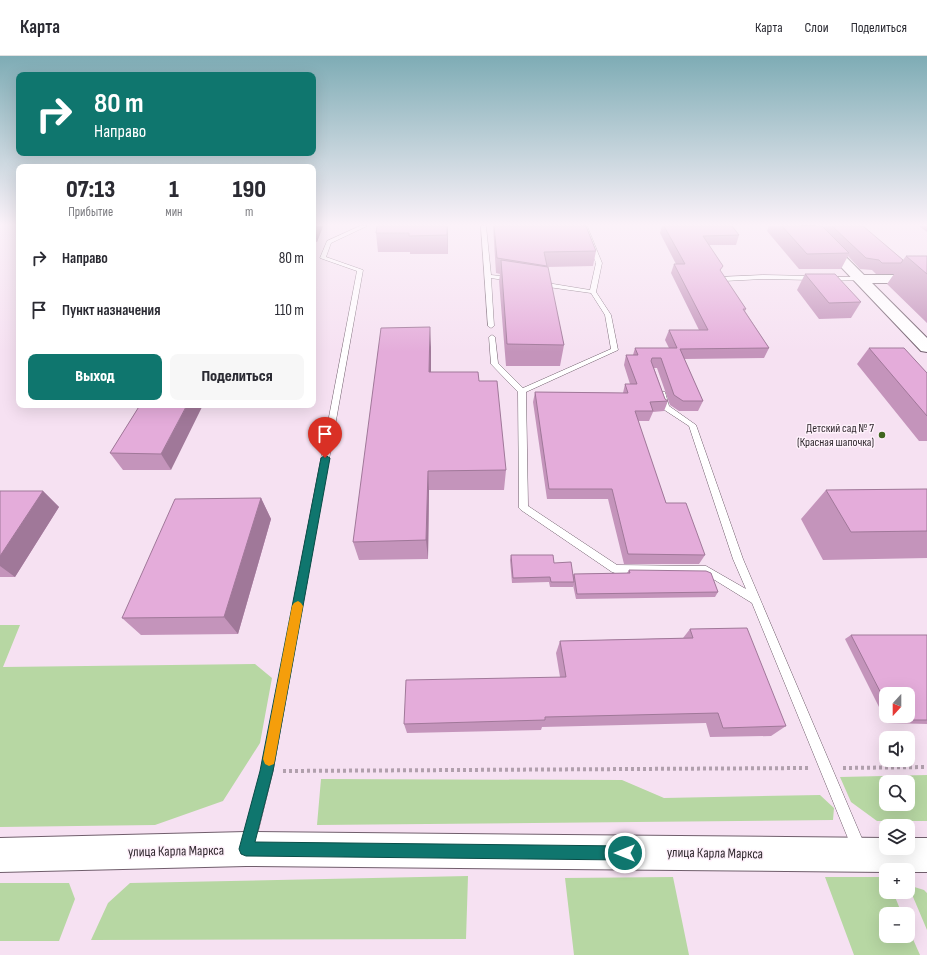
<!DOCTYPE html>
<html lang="ru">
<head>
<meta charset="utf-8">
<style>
  :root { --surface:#fff; --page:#f7f7f7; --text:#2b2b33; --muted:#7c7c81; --line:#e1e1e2; --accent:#0f766e }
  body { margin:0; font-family:"Sofia Sans Condensed",sans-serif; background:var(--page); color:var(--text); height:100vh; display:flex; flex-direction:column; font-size:15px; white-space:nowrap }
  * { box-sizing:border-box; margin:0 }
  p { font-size:13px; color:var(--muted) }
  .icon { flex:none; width:22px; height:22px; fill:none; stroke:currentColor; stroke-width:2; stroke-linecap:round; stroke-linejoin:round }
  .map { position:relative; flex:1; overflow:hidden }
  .side { position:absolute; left:16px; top:108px; width:300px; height:244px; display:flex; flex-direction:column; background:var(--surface); border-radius:8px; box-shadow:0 4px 16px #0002 }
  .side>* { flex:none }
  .hud { position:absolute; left:16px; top:16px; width:300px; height:84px; border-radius:8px; box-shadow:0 4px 16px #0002; background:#0f766e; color:#fff; overflow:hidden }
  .needle { width:26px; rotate:201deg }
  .fabs { position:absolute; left:879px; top:631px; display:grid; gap:8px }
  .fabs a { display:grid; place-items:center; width:36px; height:36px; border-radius:8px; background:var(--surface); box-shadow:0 4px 16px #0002; font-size:20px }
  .pin { position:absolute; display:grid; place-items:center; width:34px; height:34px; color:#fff; margin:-41px -17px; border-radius:50% 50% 50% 0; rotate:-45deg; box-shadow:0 0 4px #0007 }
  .pin .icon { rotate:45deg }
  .me { position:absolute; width:44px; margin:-22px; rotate:270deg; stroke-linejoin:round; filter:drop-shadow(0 0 3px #0008) }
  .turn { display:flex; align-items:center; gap:14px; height:84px; padding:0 12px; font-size:18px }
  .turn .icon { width:52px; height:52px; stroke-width:2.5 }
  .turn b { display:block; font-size:28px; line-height:34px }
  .eta { display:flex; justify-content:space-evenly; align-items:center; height:68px; text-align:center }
  .eta b { font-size:24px; font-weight:800; line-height:28px }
  .cta { display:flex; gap:8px; margin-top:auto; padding:8px 12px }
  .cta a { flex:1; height:46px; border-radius:8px; background:var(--accent); color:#fff; font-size:16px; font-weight:800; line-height:46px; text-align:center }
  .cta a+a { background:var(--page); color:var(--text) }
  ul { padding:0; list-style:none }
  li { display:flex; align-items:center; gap:12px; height:52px; padding:0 12px }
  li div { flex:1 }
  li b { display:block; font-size:15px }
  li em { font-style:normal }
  header { display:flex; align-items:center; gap:24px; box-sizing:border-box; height:56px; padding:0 20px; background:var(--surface); border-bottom:1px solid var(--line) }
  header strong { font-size:19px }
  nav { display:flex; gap:22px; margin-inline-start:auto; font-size:14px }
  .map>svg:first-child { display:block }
  .green { fill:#b7d7a3; fill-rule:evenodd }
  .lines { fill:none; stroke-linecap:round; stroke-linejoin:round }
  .service-casing { stroke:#705e6c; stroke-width:1 }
  .tertiary-casing { stroke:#705e6c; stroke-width:2 }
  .secondary-casing { stroke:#705e6c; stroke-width:2 }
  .path { stroke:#b1a0ad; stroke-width:4; stroke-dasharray:3 3; stroke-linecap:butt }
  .service { fill:#fff; fill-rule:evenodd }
  .tertiary { fill:#fff; fill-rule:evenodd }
  .secondary { fill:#fff; fill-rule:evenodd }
  .wall { fill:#c494bb; fill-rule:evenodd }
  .shaded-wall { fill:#a07899 }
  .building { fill:#e4acda; stroke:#a07899 }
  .route { fill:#0f766e; stroke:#0a4d48 }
  .slow { fill:#f59e0b }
  .poi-dot { fill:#406620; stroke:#fef1fb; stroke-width:1.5 }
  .labels { text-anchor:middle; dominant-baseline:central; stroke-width:3; stroke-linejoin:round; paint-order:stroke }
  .poi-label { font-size:12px; fill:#322a30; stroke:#fef1fb; text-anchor:end }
  .near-street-label { font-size:14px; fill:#322a30; stroke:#fef1fb }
</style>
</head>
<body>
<header>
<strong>Карта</strong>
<nav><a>Карта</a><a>Слои</a><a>Поделиться</a></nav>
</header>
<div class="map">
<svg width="927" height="899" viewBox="0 0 927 899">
  <rect width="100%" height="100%" fill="#f6e1f2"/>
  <path class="green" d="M0,569h20l-17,42 252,-3 17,14 -12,65 -37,58 -68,24 -155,2z
    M927,719v46h-50l-26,-19 -11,-25zM886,726h22v22h-22z
    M321,723l301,1 42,18 156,-3 14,13 -1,12 -516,5z
    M468,820l-2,63 -375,1 17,-37 22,-20z
    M673,821l16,78h-115l-9,-77z
    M825,821h61v15h7l9,22h-16v22h22v-8l12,27h-66z
    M0,827h69l6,16 -16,42h-59z
    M908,829l16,5 3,3v37z"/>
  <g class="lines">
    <g class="service-casing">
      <path id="service" d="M360,170h7l-36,17 -5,14 37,13 -90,501 -18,73 -2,5 -5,2 -5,-2 -2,-5 20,-73 96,-500 -37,-13 7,-17z
        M481,170h5l5,49 19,2 3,2 -3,2 -19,-3 3,48 -3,2 -3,-2z
        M581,170h6l15,37 -6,29 15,23 7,35 -92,42 2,114 89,59 89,1 40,23 -13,-30 -44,-133 -26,-17 -5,-15 1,-2h6l4,14 27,19 47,134 123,289 -2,5 -5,2 -5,-2 -102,-250 -47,-29 -90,-1 -3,-1 -91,-62 -2,-2 -1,-116 -27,-28 -2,-27 3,-2 3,2 3,26 25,25 88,-39 -6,-34 -14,-22 -50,-7 -3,-2 3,-2 49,8 6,-27z
        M763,219l51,1 3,2 -3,2 -51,-1 -39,2 2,3 -3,2 -2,-1 -4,-6 3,-2z
        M860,221l2,1v2l-35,1 -3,-2 3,-2z"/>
    </g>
    <g class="tertiary-casing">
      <path id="tertiary" d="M802,170h13l49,49h63v8h-55l55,55v14l-6,-1z"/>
    </g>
    <g class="secondary-casing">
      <path id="secondary" d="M246,776l640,6v10h22v-10h19v34h-19v-2h-22v2l-640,-6 -246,6v-34z"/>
    </g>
    <path class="path" d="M843,712l84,-1
      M283,715l525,-3"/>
    <use href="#service" class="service"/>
    <use href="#tertiary" class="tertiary"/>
    <use href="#secondary" class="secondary"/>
  </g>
  <path class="wall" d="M313,170h10l-6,16h-4z
    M448,170v28h-38v-2h-32l-2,-19z
    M493,170h93l10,25 -3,15 -46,1 17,78 -4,21h-54l-7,-85 1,-7 -4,-1z
    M662,170l77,9 -3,10h-27l11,27 26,37 -1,2 24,37 -5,10 -80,1 19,42 -5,10h-19l-9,-6 -13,-37h-3l11,31 3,2 -4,10 -11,1 -4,9h-11l28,82 39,52 -6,9h-75l-16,-65h-61l-14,-97 2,-10 88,1 2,-9h5l-6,-19 2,-10h7l2,-7h34l-4,-8 4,-10h30l-28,-57 3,-9h2l-16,-31z
    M769,170h53l2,2 1,-2h38l40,34 3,-4h21v67l-40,-39 7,-10h-18l-4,-4 -12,-1 -12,-13 -7,13h-42l-32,-38z
    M919,170h8v6z
    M805,218l56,28 -10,16 -32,1 -22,-29z
    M431,291v25l48,9 27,89 -2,20h-75l-1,69 -69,1 -6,-18z
    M869,292l58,25v68h-8l-62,-77z
    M140,349l31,65h-48l-13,-17z
    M927,433v69l-104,2 -22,-41 25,-29z
    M0,435h43l16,16 -44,70h-15z
    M261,442l10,21 -33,115 -97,1 -19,-17z
    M511,499l43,8 19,12 1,-1 53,-1 2,-3 89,22 -3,5 -139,2 -3,-14v2h-23l-1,-5 -37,1 -2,-23z
    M690,573l96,97 -15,10 -61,1 -4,-14 -164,4 -1,3 -134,3 -3,-9 156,-47 -4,-24 4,-12 123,-3z
    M851,579h76v89l-40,-1 -42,-84zM886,638l22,22h-22z"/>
  <path class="shaded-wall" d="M314,170h9l-6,16 -4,-14z
    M447,170h1v28l-1,-19z
    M430,271l1,20v45l-2,-20z
    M187,349h16l-32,65 -10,-16z
    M428,415l1,19 -1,69 -2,-19z
    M43,435l16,16 -44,70 -15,-11v-10z
    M261,442l10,21 -33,115 -14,-17z"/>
  <path class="building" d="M377,170h70v9l-38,1v-3h-33z
    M494,170h92l10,25 -52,1 3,14 -50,-8z
    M664,170h68l7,9 -36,1 20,30 -3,4 26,39h-3l26,39 -89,1 23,52h-20l-9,-6 -13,-37h-9l-1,3 14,38 3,2 -18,1 3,9h-18l31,92h20l19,52 -77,-1 -16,-65h-63l-14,-97 93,1 -3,-9h12l-11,-29h12l-3,-7h42l-8,-18h39l-34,-66h11z
    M782,170h40l27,27 -42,1z
    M832,170h31l40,34 -2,3h-19l-3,-3 -13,-2z
    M906,200h21v18z
    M501,204l47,7 16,78 -57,-1z
    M805,218h30l26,28 -32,1z
    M430,271l-1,45h49l1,9h18l9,89 -78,1 -2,69 -73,2 28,-214z
    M869,292h35l23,25v43z
    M140,349h47l-26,49 -51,-1z
    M927,433v42l-76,1 -25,-42z
    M0,435h43l-43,65z
    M261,442l-37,119 -102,1 53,-119z
    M511,499h42l1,8 17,-1 3,20h-23l-1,-5 -37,1z
    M629,514l77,1 5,2 7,19 -141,2 -3,-20 56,-1z
    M747,572l39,98 -63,2 -5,-15 -173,4v3l-141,4 2,-44 160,-3 -6,-36 133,-3 -3,-9z
    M851,579h76v85h-33l-2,-4h16v-22h-22v9z"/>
  <linearGradient id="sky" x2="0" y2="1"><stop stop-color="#7eacb5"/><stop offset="0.57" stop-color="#fbf2f9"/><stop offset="1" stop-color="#fbf2f9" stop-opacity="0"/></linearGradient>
  <rect width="927" height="296" fill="url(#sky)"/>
  <path class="route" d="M325,399l5,3 -57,313 -18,71 370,4 5,2 2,5 -2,5 -5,2 -379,-4 -5,-2 -2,-5 21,-78 61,-313z"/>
  <path class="slow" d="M298,545l3,2 2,3 -28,153 -1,5 -5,2 -4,-2 -2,-5 29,-153 2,-3z"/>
  <circle class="poi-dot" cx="882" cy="379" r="4"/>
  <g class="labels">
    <g class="poi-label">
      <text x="874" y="372">Детский сад № 7<tspan x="874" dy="14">(Красная шапочка)</tspan></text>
    </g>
    <g class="near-street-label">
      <text transform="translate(176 795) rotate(-1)">улица Карла Маркса</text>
      <text transform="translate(715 797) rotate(1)">улица Карла Маркса</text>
    </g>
  </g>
</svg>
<div class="fabs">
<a><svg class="needle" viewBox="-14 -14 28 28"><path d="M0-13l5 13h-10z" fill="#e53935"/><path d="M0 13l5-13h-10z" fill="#7c7c81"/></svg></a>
<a><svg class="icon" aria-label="sound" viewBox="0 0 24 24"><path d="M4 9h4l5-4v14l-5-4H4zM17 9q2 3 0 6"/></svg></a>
<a><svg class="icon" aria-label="search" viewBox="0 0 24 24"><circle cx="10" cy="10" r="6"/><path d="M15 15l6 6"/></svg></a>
<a><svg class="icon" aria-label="layers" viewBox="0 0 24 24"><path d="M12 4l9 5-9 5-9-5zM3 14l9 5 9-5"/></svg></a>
<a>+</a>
<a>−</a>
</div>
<div class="pin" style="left:325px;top:402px;background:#d93025"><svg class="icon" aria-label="arrive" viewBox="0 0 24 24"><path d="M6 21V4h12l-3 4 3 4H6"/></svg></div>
<svg class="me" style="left:625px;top:797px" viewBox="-20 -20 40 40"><circle r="17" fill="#0f766e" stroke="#fff" stroke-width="3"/><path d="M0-11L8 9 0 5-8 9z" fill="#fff"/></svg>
<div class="hud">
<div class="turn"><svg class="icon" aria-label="right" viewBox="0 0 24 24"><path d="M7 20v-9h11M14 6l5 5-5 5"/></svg><div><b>80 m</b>Направо</div></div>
</div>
<section class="side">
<div class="eta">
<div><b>07:13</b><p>Прибытие</p></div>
<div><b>1</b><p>мин</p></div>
<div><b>190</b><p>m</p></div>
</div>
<ul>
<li><svg class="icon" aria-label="right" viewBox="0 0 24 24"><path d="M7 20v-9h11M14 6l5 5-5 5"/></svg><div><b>Направо</b></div><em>80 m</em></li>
<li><svg class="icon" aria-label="arrive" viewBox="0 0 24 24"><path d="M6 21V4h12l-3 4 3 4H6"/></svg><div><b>Пункт назначения</b></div><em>110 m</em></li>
</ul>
<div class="cta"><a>Выход</a><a>Поделиться</a></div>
</section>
</div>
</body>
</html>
